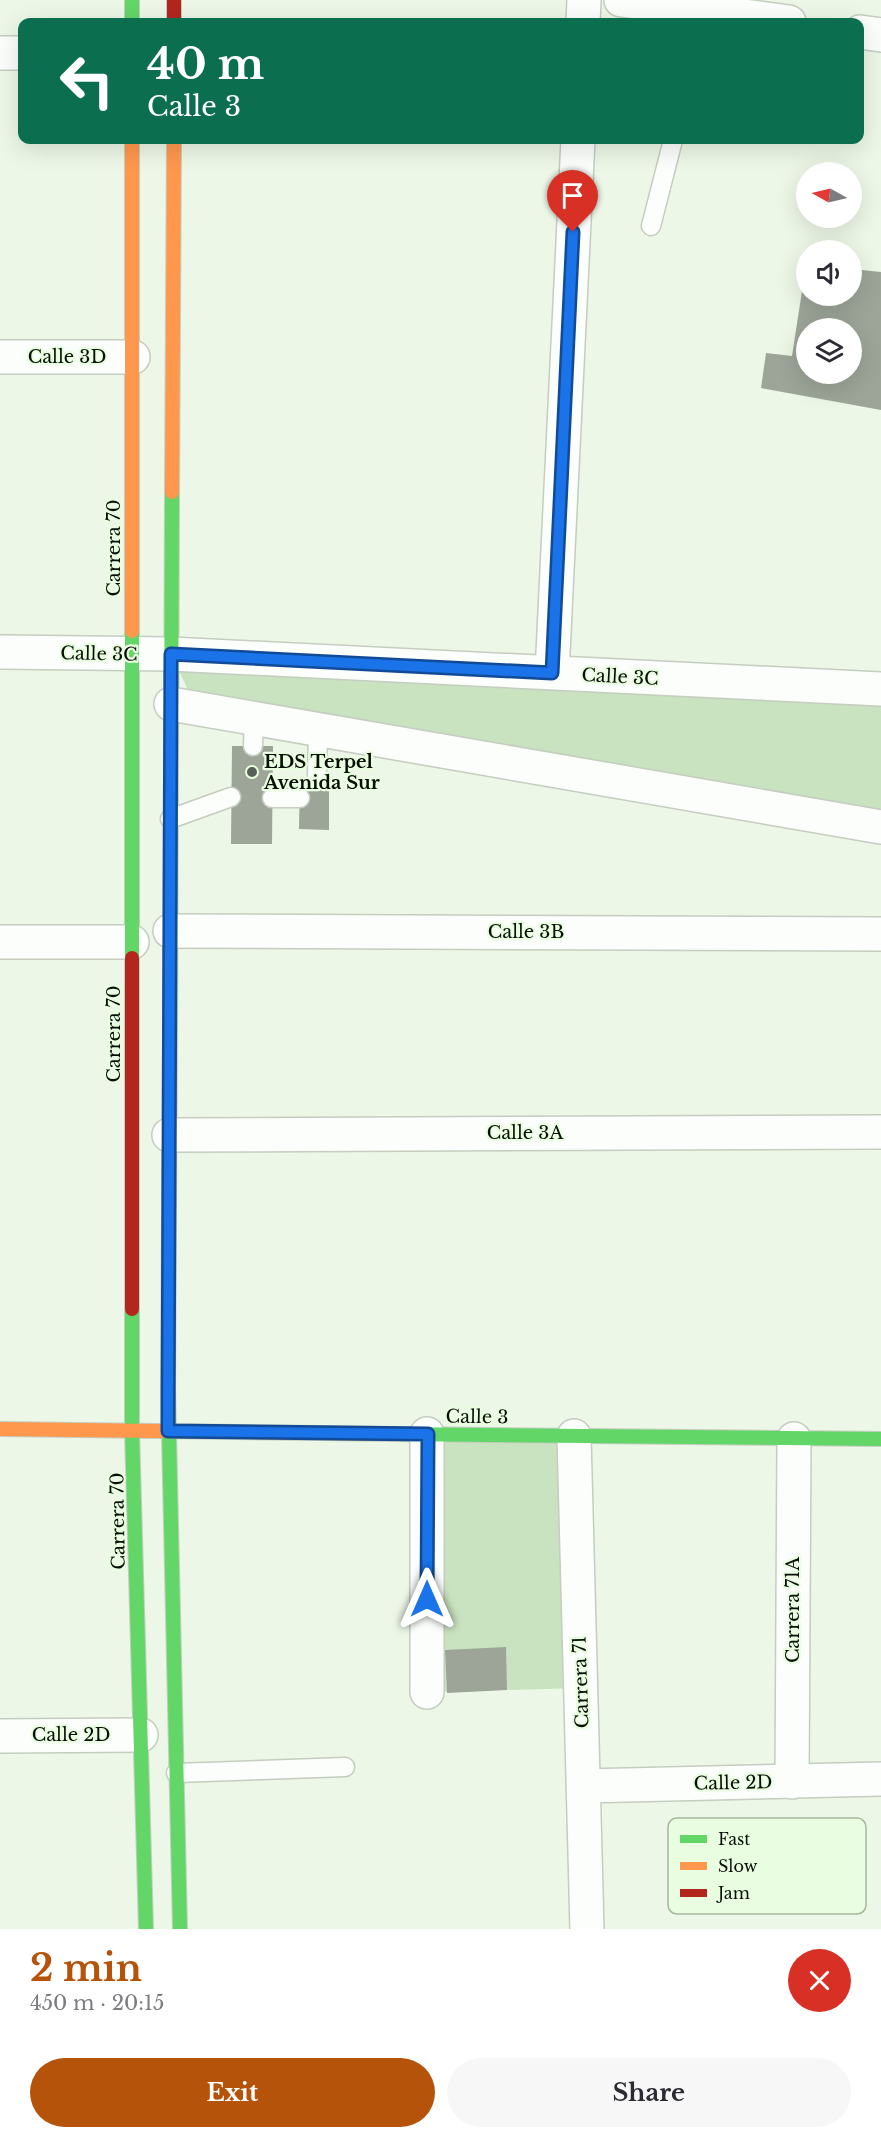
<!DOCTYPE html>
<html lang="en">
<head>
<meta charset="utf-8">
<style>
  :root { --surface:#fff; --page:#f7f7f7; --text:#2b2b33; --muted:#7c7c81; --accent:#b45309 }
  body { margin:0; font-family:"Libre Baskerville",serif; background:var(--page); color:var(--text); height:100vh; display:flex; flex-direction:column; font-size:22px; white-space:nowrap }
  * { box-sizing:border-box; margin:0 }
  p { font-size:20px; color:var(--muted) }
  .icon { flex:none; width:33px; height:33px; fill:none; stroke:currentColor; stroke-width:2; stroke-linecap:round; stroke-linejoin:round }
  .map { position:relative; height:1929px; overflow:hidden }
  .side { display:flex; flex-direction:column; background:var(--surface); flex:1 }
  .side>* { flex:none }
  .hud { position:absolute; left:18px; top:18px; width:846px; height:126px; border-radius:12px; box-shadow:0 6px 24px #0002; background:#0b6e4f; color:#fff; overflow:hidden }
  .needle { width:39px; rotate:278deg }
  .tools { position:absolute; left:796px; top:162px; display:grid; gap:12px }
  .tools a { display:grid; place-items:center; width:66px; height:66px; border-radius:50%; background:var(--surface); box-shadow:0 6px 24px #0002; font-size:30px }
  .pin { position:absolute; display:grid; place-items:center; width:51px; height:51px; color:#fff; margin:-62px -26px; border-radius:50% 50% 50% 0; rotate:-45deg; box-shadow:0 0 6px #0007 }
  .pin .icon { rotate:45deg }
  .me { position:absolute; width:66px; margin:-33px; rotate:0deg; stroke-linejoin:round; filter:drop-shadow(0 0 4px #0008) }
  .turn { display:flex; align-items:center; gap:21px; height:126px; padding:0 30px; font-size:27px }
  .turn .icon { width:78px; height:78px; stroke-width:2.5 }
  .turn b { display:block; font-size:42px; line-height:51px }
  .round { display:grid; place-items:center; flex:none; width:63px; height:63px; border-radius:32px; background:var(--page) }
  .headline { display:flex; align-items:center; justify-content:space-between; height:102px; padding:0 30px }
  h1 { font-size:36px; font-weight:800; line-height:45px; color:var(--accent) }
  .primary-button { display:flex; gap:12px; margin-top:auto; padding:12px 30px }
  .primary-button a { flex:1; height:69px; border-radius:36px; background:var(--accent); color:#fff; font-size:24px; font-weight:800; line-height:69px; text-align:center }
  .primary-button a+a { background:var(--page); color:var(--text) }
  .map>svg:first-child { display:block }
  .green { fill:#c9e2bf }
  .building { fill:#9ca598; fill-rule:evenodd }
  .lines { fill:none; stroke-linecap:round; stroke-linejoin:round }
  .lane-casing { stroke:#c4cdc0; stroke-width:21 }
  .street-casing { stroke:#c4cdc0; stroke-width:36 }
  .fast-casing { stroke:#c4cdc0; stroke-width:16 }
  .slow-casing { stroke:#c4cdc0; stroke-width:16 }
  .jam-casing { stroke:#c4cdc0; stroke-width:16 }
  .lane { stroke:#fcfefb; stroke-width:18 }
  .street { stroke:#fcfefb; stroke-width:33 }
  .fast { stroke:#63d668; stroke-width:14 }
  .slow { stroke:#ff974d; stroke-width:14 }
  .jam { stroke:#b3261e; stroke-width:14 }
  .route-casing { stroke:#114b97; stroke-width:15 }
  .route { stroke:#1a73e8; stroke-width:10 }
  .poi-dot { fill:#576054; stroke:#e9fee0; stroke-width:2 }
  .labels { text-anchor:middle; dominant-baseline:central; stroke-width:4.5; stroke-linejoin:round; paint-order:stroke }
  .street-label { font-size:18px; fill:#070e05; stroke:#e9fee0 }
  .poi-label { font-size:18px; font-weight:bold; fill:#070e05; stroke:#e9fee0; text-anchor:start }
  .key { fill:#e9fee0; stroke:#a5b69e; stroke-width:1.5 }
  .key-label { font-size:16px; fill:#070e05 }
</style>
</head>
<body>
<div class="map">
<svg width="881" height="1929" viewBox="0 0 881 1929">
  <rect width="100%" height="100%" fill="#ecf7e7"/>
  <path class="green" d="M171,654l710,35v138l-684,-118z
    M427,1434l147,2 8,252 -155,4z"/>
  <path class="building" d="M806,265l1,31h45v-27l29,3v138l-120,-22 5,-35 26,3zM807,328h45v46h-45z
    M232,746h41l-1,98h-41z
    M300,777h29v53l-30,-1z
    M506,1647l1,43 -60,3 -2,-43z"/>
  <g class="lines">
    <g class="lane-casing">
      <path id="lane" d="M651,226l22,-86
        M253,746l1,-27
        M317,777l1,-47
        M272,798h28
        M170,819l61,-22
        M176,1773l169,-6"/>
    </g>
    <g class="street-casing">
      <path id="street" d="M621,0l168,22
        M583,22l1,-22
        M860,32l21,3
        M0,53h22
        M0,357h133
        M0,652l171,2 710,35
        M552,673l26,-533
        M171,704l710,123
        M170,931l711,3
        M0,942h132
        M169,1135l712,-3
        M574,1436l13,493
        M427,1692v-258
        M0,1736l141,-1
        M792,1782l2,-343
        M584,1786l297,-7"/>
    </g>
    <g class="fast-casing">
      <path id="fast" d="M132,0v22
        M132,631v327
        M170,1041l2,-549
        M132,1309v122l14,498
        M168,1389l12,540
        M399,1434l482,5"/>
    </g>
    <g class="slow-casing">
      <path id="slow" d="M132,140v491
        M172,492l2,-352
        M168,1389l2,-348
        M0,1429l399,5"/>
    </g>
    <g class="jam-casing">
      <path id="jam" d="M174,0v22
        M132,958v351"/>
    </g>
    <use href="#lane" class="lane"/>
    <use href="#street" class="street"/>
    <use href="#fast" class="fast"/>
    <use href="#slow" class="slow"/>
    <use href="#jam" class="jam"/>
  </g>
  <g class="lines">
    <g class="route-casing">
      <path id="route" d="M427,1599l1,-165 -260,-3 3,-777 381,19 21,-441"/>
    </g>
    <use href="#route" class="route"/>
  </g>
  <circle class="poi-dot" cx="252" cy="772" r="6"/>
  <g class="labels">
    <g class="street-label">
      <text x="67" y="357">Calle 3D</text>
      <text transform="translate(114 548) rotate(-90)">Carrera 70</text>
      <text transform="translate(99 654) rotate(1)">Calle 3C</text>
      <text transform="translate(620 677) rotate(3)">Calle 3C</text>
      <text x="526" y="932">Calle 3B</text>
      <text transform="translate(114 1034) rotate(-90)">Carrera 70</text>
      <text x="525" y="1133">Calle 3A</text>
      <text transform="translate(477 1417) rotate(1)">Calle 3</text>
      <text transform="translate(118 1521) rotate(-91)">Carrera 70</text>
      <text transform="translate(793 1610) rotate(-90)">Carrera 71A</text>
      <text transform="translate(581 1682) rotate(-92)">Carrera 71</text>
      <text x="71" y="1735">Calle 2D</text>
      <text transform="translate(733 1783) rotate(-1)">Calle 2D</text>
    </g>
    <g class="poi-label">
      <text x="264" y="762">EDS Terpel<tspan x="264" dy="21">Avenida Sur</tspan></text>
    </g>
  </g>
  <rect x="668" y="1818" width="198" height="96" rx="9" class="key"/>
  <rect x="680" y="1835" width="27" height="8" fill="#63d668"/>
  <rect x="680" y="1862" width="27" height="8" fill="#ff974d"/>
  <rect x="680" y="1889" width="27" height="8" fill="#b3261e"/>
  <g class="key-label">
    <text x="718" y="1845">Fast</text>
    <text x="718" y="1872">Slow</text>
    <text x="718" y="1899">Jam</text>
  </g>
</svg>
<div class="tools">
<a><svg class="needle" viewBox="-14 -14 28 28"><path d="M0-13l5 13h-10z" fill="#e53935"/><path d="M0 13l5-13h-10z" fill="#7c7c81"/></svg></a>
<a><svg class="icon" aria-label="sound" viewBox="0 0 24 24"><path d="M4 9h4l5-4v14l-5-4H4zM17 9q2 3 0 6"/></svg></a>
<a><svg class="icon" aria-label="layers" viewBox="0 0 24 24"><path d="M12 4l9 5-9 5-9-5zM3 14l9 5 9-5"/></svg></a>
</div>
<div class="pin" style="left:573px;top:232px;background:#d93025"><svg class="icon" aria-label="arrive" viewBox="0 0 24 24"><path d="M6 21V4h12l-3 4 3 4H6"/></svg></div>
<svg class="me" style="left:427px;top:1599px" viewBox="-20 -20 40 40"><path d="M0-17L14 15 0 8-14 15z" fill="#1a73e8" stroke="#fff" stroke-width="4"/></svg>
<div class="hud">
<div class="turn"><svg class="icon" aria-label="left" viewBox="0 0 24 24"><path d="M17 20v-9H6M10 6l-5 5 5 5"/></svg><div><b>40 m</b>Calle 3</div></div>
</div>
</div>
<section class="side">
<div class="headline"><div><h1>2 min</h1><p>450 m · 20:15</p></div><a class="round" style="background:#d93025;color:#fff"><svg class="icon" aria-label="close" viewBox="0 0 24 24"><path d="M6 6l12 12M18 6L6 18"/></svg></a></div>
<div class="primary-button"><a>Exit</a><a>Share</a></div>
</section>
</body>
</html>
